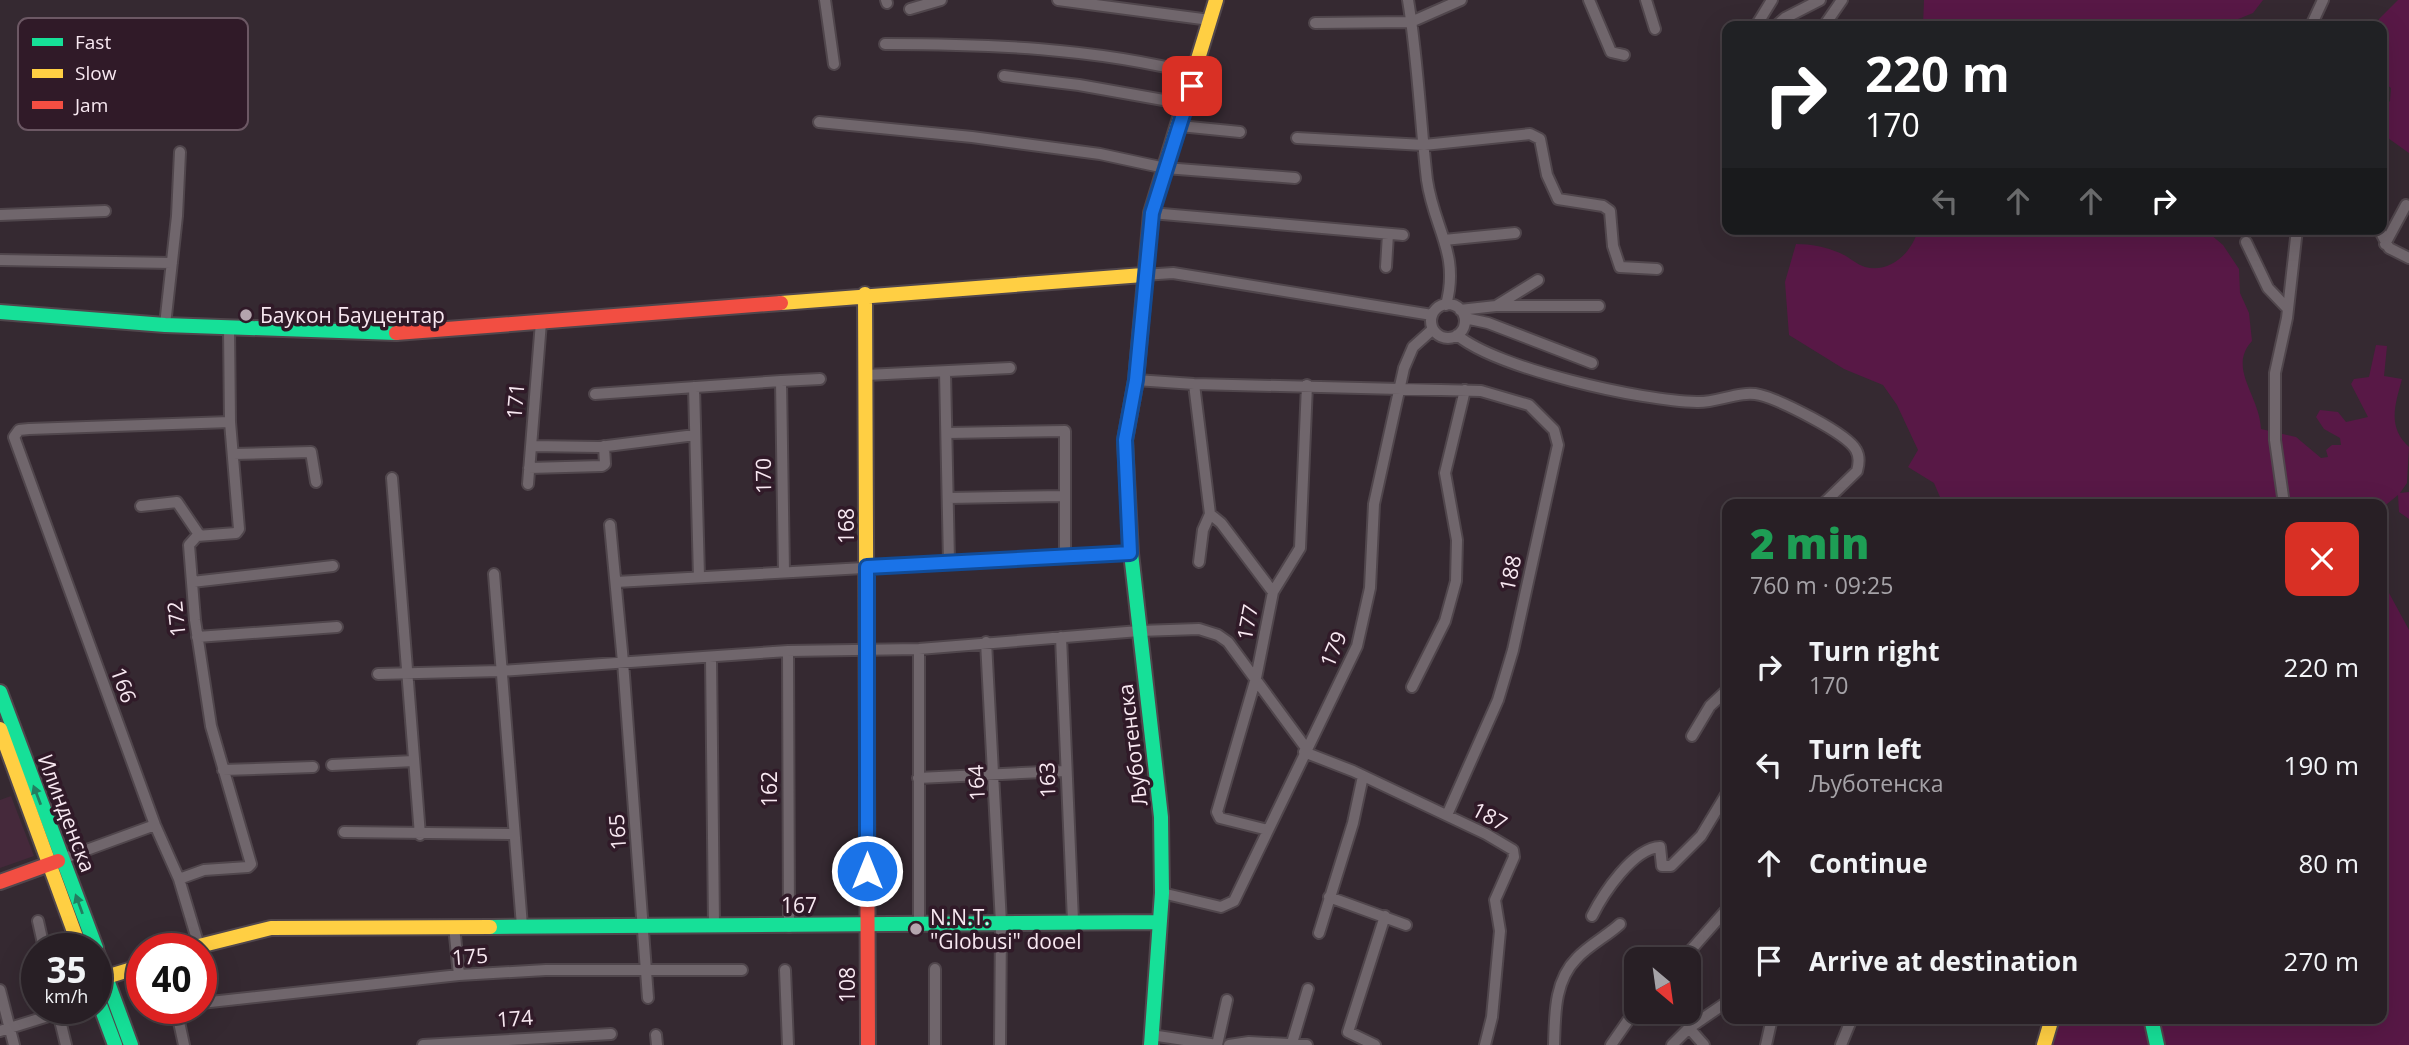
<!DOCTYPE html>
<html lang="en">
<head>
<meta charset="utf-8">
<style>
  :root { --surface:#281f25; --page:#342c32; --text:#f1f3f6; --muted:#a5a2a7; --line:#443d42 }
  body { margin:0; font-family:"Open Sans",sans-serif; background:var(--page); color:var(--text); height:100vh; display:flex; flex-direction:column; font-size:26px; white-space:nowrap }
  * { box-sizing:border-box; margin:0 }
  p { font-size:23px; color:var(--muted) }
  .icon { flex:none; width:38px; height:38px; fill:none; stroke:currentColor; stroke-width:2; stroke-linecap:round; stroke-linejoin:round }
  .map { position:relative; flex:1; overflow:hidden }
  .side { position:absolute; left:1722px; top:499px; width:665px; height:525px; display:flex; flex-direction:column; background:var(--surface); border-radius:14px; box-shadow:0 7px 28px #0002,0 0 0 2px var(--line) }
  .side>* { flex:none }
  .hud { position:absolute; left:1722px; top:21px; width:665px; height:214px; border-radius:14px; box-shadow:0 7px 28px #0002,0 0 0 2px var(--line); background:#202124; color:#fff; overflow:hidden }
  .needle { width:46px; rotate:151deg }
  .tools { position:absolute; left:1624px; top:947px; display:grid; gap:14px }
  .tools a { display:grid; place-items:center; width:77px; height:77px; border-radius:14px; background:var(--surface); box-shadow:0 7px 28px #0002,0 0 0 2px var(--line); font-size:35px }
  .speed { position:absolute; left:21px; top:933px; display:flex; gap:14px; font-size:35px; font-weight:700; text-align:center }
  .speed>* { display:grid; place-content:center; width:91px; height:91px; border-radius:50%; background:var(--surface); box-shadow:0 7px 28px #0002,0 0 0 2px var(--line); line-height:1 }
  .speed small { font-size:18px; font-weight:400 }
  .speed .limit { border:10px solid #d22; background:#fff; color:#111 }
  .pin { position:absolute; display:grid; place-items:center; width:60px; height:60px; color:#fff; margin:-30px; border-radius:14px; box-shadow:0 4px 10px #0006 }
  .me { position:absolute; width:77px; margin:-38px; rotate:0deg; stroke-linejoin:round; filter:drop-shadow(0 0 5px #0008) }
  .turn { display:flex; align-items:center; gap:24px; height:147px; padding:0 28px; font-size:32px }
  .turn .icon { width:91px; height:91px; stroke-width:2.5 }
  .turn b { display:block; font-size:49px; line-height:60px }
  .lanes { display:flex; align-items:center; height:66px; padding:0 28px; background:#0003; justify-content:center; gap:35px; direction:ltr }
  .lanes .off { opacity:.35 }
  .round { display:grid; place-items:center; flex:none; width:74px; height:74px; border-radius:14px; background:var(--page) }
  .head { display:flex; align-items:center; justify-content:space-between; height:119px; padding:0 28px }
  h1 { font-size:42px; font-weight:800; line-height:52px; color:#1e9e55 }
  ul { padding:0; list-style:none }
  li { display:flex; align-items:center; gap:21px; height:98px; padding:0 28px }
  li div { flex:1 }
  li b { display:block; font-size:26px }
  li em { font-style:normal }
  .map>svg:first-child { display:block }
  .built { fill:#45293b }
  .green { fill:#581846 }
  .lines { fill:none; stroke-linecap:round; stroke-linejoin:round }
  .street-casing { stroke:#50464c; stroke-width:14 }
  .fast-casing { stroke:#50464c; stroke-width:18 }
  .slow-casing { stroke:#50464c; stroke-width:18 }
  .jam-casing { stroke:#50464c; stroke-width:18 }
  .street { stroke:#70666c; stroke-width:10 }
  .fast { stroke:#16e098; stroke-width:14 }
  .slow { stroke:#ffcf43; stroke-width:14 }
  .jam { stroke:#f24e42; stroke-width:14 }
  .oneway { fill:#237d60 }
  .route-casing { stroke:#114b97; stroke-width:18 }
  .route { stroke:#1a73e8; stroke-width:12 }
  .poi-dot { fill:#b4a5ae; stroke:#301a28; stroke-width:2.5 }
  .labels { text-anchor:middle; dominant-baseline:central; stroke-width:7; stroke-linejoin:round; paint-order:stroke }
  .poi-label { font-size:21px; fill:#f8e8f1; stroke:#301a28; text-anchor:start }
  .street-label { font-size:21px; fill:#f8e8f1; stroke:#301a28 }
  .key { fill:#301a28; stroke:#6c5864; stroke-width:2 }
  .key-label { font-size:19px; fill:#f8e8f1 }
</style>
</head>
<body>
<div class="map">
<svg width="2409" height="1045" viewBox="0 0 2409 1045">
  <rect width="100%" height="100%" fill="#352931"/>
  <path class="built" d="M11,796l23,60 -34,12v-68z"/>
  <path class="green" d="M1924,0h339l-10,13 -32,13h-298z
    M2398,0h11v153l-21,-15 -6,1v-30l8,-8 1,-13 -9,-7v-55h-6l3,-7z
    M1918,229h286l19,16 16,24 1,24 9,20 3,28c-25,27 8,55 9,88l35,8 25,21 7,-1 -2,-7 6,-5h9l-1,-7 -16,-9 -8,-12 4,-7 18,2 8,10 22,-5 -17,-33 3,-5 15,-2 7,-32 11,1 -3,30 18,3c-7,26 -15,48 7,68l-2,36 -7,10 9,-1v27l-10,-7 -1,-17 -16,13v-4h-448l6,-7 -6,-14 -26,-16 10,-17 -21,-45 -14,-20 -39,-16 -55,-34 -4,-53 11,-38c15,0 30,3 44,9 9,4 16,11 25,14 25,7 48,-15 53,-38z
    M2382,580l27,50v415h-247l-5,-26 225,-1z
    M2059,1019h87l4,26h-99z"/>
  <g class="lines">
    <g class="street-casing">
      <path id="street" d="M825,0l9,64
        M886,0l1,3
        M1058,0l152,20
        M1408,0c10,60 12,120 19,180 7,49 33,73 19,125
        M1589,0l22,52 13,3
        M1646,0l9,29
        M910,9l31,-9
        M1315,23l96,-1 50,-22
        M1756,26l16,-26
        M1776,26l9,-8 35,-18
        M1824,26l18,-26
        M2311,26l12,-26
        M885,44c103,0 210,4 310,30
        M1004,76l75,9 107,19
        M819,122l153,15 128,17 65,14 130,10
        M1180,126l60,6
        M1297,138l127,7 106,-11 10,5 7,36 11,24 45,7 7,5 3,35 7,21 37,2
        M2382,205v6
        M1151,213l252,22
        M0,215l105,-4
        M2379,229l10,19 20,10
        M1444,240l71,-7
        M2246,242l22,46 20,21
        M2385,244l21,-39
        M0,260l172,3
        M1386,267l2,-33
        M1143,275l30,-2 259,42
        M1431 321a17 17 0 1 1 34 0a17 17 0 1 1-34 0Z
        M1496,306l42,-26
        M1460,310l36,-4h103
        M1465,318l23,5 104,40
        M165,325l12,-109 3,-64
        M1457,335c41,34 185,66 240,67 20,1 43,-12 63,-7 20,5 87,38 96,55 4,7 3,14 1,21l-34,33
        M945,372l4,190
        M866,375l144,-7
        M1136,380l58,4 287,7 48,14 25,25 4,15 -45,205 -15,50 -51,115
        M1194,384l16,130 -7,16 -4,32
        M694,387l5,190
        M595,394l186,-13
        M948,433l117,-2v126
        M531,446l68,1 96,-12
        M233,454l78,-2 5,30
        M529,468l73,-2 3,-2 -1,-18
        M392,478l28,357
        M528,484l13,-162
        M948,498l116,-2
        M2284,504l-9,-64v-67l12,-55 10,-89
        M141,506l36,-4 23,34
        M1210,514l11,9 52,69
        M610,525l13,137 25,336
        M784,572l-3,-191 39,-2
        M494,574l28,352
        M192,582l141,-16
        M616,582l515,-29
        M197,637l140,-10
        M1061,637l12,284
        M986,642l15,281 -1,122
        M919,649v276
        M788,651l1,276
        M711,658l3,267
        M378,674l122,-3 288,-20 131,-2 220,-18 60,-2 19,6 10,7 78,106
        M1412,687l33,-66 11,-40 1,-41 -12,-67 20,-83
        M1692,736l18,-30 17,-16
        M1304,752l49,19 133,63 27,16 1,7 -19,43 5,31 -8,86 -7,28
        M332,765l82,-4
        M223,770l90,-3
        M918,778l148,-7
        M1268,830l-48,-12 -3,-6 39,-134 17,-86 27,-44 7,-163
        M344,832l170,2
        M62,859l93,-34
        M179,879l25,-9 44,-3 3,-3 -40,-138 -16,-106 -6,-75 8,-9 39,-3 3,-4 -9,-107 -1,-93
        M1162,893l59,14 13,-6 123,-255 13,-58 4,-84 30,-136 9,-21 20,-18
        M1329,897l77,28
        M1592,916c11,-22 41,-68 68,-69l2,19h9l30,-30 26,-43
        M38,921l6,27
        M454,926l5,49
        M1319,933l34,-110 10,-47
        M199,946l-20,-67 -24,-54 -141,-388 5,-7 10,-1 201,-7
        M1683,959l44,-50
        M785,970l3,75
        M0,990l14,55
        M201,1003l258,-28 87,-5h196
        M57,1008l9,37
        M176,1008l8,37
        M1689,1028l15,17
        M0,1031l58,-18
        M656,1035l1,10
        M1151,1035l66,10 10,-45
        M1292,1043l16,-54
        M423,1045l188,-11
        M935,1045v-76
        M1229,1045l20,-3 58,3
        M1375,1045l-27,-13 37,-116
        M1554,1045c1,-30 0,-64 23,-87 12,-13 30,-22 43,-34
        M1611,1045l25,-36
        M1672,1045l17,-17 38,-26
        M1766,1045l6,-27
        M1841,1045l11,-27"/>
    </g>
    <g class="fast-casing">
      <path id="fast" d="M0,312l165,13 231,8
        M1126,459l5,94 30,264 1,76 -11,152
        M0,692l96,256
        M490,927l669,-5
        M96,950l35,95
        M96,994l19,51
        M2151,1018l6,27"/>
    </g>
    <g class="slow-casing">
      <path id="slow" d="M865,294l2,483
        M781,303l362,-28
        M1126,459l-1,-19 11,-60 15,-167 65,-213
        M0,729l80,219
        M191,948l80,-20 219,-1
        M106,977l36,-11
        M2044,1045l8,-27"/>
    </g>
    <g class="jam-casing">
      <path id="jam" d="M396,333l385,-30
        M867,777l1,268
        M0,882l58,-21"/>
    </g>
    <use href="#street" class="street"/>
    <use href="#fast" class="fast"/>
    <use href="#slow" class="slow"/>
    <use href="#jam" class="jam"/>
  </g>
  <defs><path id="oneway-solid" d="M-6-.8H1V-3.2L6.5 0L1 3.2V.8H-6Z" transform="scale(1.75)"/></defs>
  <g class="oneway">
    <use href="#oneway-solid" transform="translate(37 795) rotate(-111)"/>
    <use href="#oneway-solid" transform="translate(79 904) rotate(-110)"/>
  </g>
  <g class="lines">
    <g class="route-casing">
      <path id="route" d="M867,871v-304l263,-14 -5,-113 11,-60 16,-167 40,-127"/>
    </g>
    <use href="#route" class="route"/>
  </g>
  <g class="poi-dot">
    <circle cx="246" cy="315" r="7"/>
    <circle cx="916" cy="929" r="7"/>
  </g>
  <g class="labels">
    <g class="poi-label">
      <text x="260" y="315">Баукон Бауцентар</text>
      <text x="930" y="917">N.N.T.<tspan x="930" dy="24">"Globusi" dooel</tspan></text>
    </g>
    <g class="street-label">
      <text transform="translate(515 401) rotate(-85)">171</text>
      <text transform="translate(763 476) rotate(-91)">170</text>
      <text transform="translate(846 526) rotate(-90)">168</text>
      <text transform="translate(1510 573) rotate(-78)">188</text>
      <text transform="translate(176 619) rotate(-96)">172</text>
      <text transform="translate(1247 622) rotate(-79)">177</text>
      <text transform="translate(1333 649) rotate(-67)">179</text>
      <text transform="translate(124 685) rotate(70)">166</text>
      <text transform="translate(1132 745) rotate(-97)">Љуботенска</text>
      <text transform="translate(1047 780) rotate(-92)">163</text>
      <text transform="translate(976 783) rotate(-93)">164</text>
      <text transform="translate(769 789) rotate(-90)">162</text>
      <text transform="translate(67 813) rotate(69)">Илинденска</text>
      <text transform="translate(1490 816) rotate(28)">187</text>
      <text transform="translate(617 832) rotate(-94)">165</text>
      <text x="799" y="905">167</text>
      <text transform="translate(470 956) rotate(-4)">175</text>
      <text transform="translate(847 985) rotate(-90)">108</text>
      <text transform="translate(515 1018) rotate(-4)">174</text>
    </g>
  </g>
  <rect x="18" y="18" width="230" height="112" rx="10" class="key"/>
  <rect x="32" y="38" width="31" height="8" fill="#16e098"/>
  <rect x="32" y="69" width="31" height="9" fill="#ffcf43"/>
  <rect x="32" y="101" width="31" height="8" fill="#f24e42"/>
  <g class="key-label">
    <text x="75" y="49">Fast</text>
    <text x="75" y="80">Slow</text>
    <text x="75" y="112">Jam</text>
  </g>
</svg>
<div class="tools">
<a><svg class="needle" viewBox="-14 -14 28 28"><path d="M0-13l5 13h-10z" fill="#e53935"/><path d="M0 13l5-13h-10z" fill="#a5a2a7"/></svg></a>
</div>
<div class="speed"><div>35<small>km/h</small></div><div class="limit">40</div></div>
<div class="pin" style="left:1192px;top:86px;background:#d93025"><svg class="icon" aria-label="arrive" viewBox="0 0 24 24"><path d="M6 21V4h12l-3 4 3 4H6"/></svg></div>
<svg class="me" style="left:867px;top:871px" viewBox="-20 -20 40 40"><circle r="17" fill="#1a73e8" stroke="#fff" stroke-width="3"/><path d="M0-11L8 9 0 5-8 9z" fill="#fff"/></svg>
<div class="hud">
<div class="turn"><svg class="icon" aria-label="right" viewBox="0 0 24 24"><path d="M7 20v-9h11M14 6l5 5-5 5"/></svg><div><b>220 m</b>170</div></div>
<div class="lanes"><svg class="icon off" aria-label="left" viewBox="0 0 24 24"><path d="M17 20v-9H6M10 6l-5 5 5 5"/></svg><svg class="icon off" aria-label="ahead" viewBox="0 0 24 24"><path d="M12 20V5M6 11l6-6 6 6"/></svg><svg class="icon off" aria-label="ahead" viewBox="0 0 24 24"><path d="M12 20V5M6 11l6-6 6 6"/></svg><svg class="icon" aria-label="right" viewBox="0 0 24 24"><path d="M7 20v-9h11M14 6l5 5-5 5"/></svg></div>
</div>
<section class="side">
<div class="head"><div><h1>2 min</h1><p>760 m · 09:25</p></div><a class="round" style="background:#d93025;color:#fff"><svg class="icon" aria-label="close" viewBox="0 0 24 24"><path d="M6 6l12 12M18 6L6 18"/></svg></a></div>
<ul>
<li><svg class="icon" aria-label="right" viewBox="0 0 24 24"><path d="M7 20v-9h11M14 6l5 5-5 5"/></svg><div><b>Turn right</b><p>170</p></div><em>220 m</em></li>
<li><svg class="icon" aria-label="left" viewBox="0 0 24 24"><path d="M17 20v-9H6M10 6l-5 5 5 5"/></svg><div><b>Turn left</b><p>Љуботенска</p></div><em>190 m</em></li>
<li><svg class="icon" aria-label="ahead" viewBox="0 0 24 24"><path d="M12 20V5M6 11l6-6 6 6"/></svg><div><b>Continue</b></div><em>80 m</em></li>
<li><svg class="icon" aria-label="arrive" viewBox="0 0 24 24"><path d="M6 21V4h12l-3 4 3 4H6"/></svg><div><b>Arrive at destination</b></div><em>270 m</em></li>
</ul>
</section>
</div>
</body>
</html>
